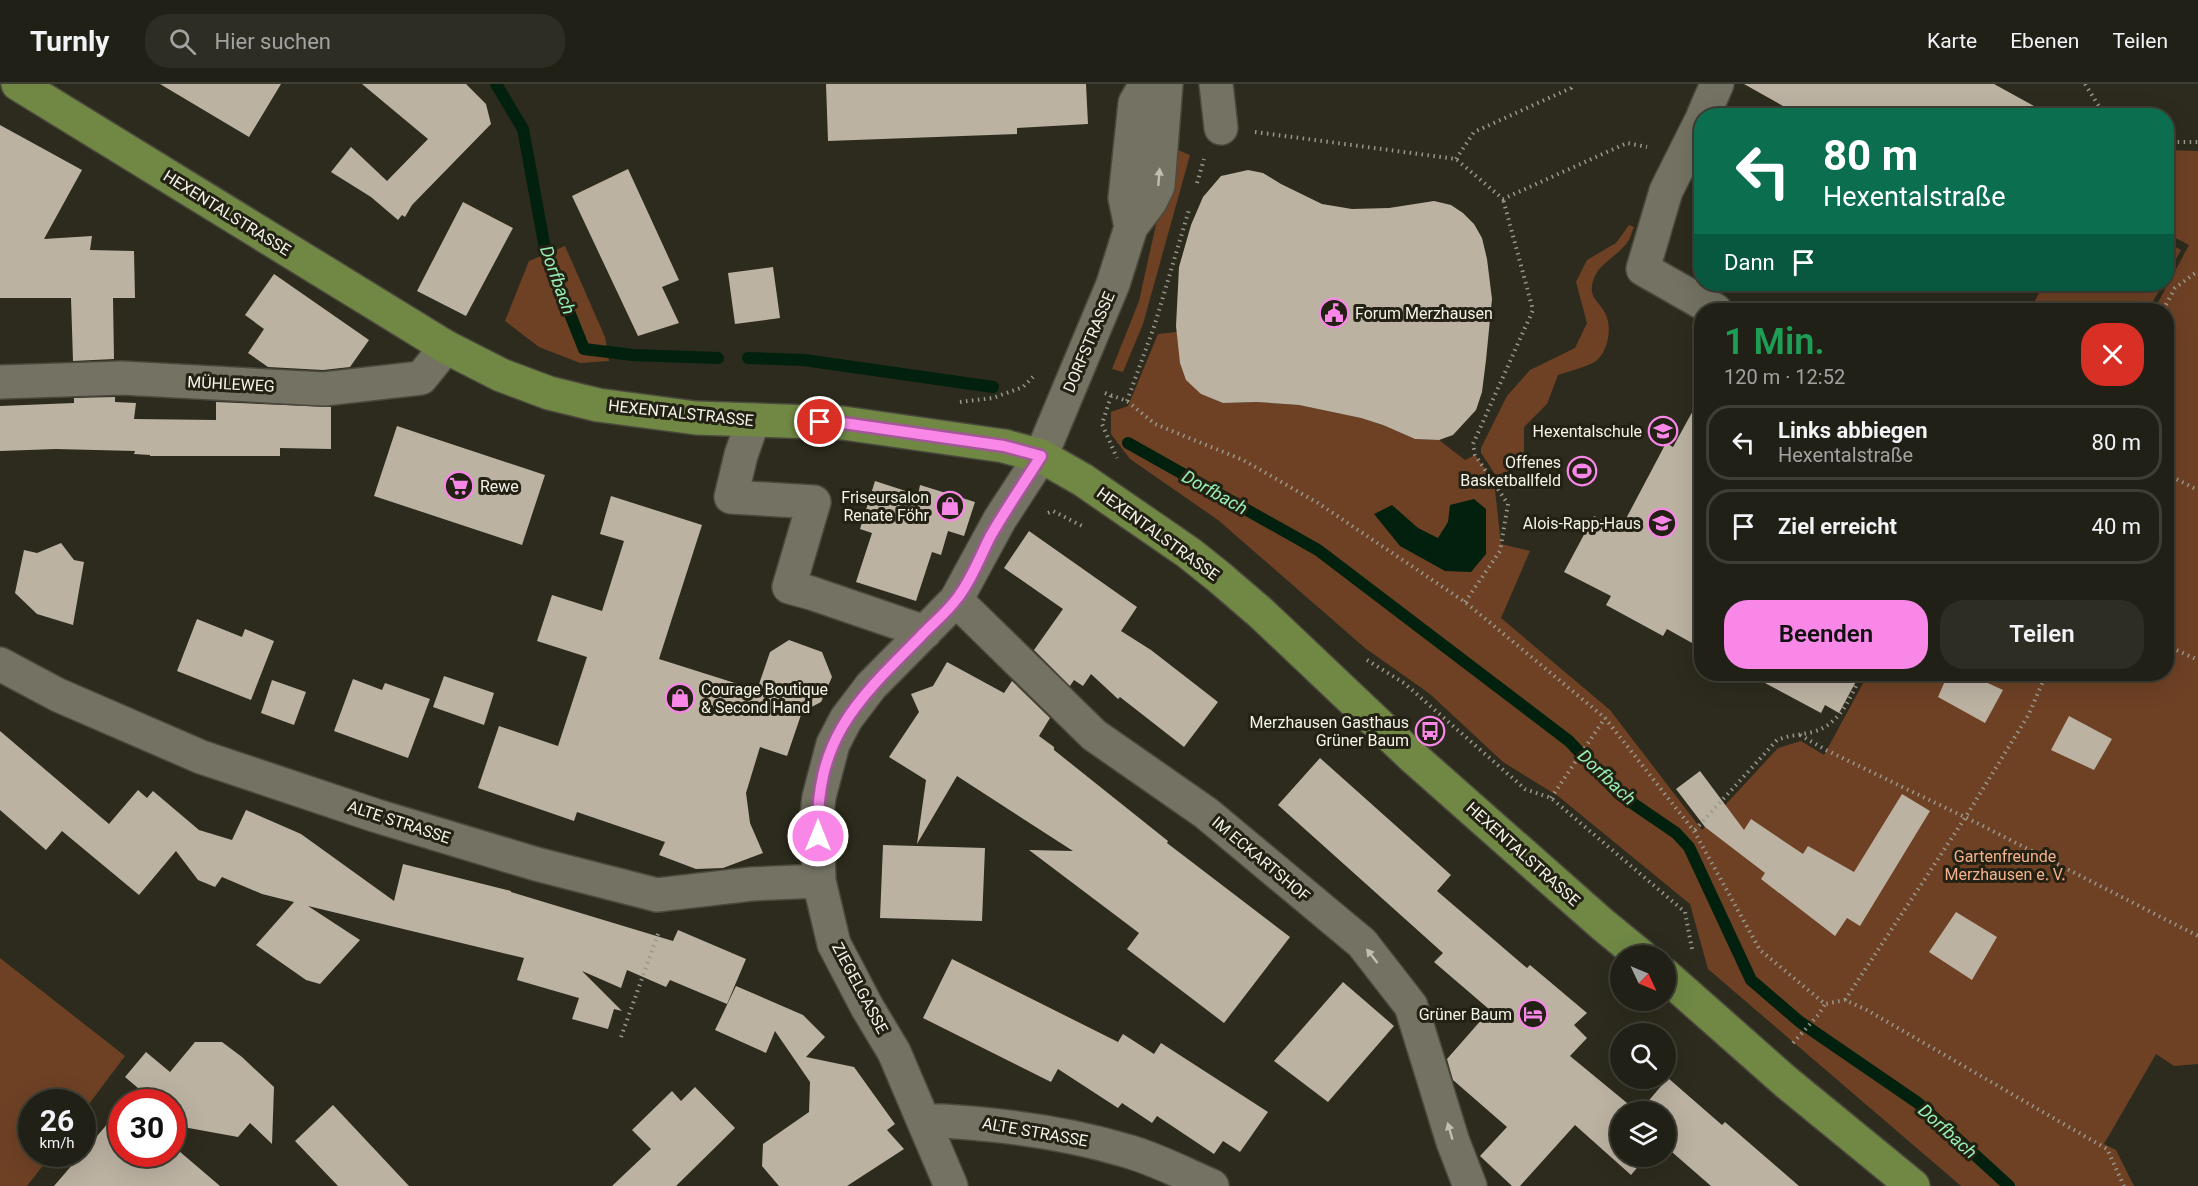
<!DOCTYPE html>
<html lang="de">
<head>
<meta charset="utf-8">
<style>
  :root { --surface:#212016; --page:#2d2d23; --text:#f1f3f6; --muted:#a2a3a1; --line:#3e3e35; --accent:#f987e8 }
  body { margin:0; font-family:Roboto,sans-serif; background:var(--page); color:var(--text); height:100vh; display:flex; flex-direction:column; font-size:22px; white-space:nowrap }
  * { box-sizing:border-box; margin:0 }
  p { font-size:20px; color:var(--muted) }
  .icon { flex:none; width:33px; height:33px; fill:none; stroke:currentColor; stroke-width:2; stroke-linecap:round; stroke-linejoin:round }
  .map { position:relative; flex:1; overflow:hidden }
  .side { position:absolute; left:1694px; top:219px; width:480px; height:378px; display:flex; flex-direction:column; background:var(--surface); border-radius:24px; box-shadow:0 6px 24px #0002,0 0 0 2px var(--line) }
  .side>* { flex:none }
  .top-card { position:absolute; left:1694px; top:24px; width:480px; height:183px; border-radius:24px; box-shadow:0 6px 24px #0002,0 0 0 2px var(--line); background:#0b6e4f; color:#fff; overflow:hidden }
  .needle { width:39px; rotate:134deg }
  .buttons { position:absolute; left:1610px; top:861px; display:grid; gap:12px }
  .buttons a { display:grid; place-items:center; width:66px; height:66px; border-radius:50%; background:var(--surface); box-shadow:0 6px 24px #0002,0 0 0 2px var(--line); font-size:30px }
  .speed { position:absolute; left:18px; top:1005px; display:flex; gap:12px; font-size:30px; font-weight:700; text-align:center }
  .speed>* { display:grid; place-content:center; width:78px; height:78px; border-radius:50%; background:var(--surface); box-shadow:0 6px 24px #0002,0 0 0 2px var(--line); line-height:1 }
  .speed small { font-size:15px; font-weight:400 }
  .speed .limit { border:9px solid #d22; background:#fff; color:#111 }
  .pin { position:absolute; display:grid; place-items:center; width:51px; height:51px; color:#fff; margin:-26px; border:3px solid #fff; border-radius:50%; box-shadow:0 2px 6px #0007 }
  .me { position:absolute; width:66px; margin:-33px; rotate:0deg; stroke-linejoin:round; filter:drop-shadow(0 0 4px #0008) }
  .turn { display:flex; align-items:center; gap:21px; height:126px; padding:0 30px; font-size:27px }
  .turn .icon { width:78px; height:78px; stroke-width:2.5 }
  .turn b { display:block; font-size:42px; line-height:51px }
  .then { display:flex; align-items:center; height:57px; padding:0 30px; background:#0003; gap:12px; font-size:22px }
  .round { display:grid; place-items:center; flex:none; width:63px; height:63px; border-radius:24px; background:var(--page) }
  .overview { display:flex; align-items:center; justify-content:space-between; height:102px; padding:0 30px }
  h1 { font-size:36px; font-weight:600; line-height:45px; color:#1e9e55 }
  .button { display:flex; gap:12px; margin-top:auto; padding:12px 30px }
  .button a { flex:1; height:69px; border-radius:24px; background:var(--accent); color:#111; font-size:24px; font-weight:600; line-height:69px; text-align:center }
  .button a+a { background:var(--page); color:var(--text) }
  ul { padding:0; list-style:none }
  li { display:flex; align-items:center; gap:18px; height:75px; margin:0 12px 9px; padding:0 18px; border:3px solid var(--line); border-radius:24px }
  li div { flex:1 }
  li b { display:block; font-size:22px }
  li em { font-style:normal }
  header { display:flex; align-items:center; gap:36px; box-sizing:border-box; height:84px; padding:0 30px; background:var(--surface); border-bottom:2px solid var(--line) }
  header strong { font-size:28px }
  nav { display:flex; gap:33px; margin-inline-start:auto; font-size:21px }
  .search { width:420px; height:54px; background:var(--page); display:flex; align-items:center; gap:15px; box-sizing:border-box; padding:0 21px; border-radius:24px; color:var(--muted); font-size:22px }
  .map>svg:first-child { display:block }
  .green { fill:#6e4125 }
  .water { fill:#01210e }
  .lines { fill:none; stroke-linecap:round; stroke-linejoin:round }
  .stream { stroke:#01210e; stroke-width:12 }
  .building { fill:#bcb2a2 }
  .minor-casing { stroke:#4b493d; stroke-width:36 }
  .major-casing { stroke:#4b493d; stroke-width:36 }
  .path { stroke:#99988d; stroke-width:4; stroke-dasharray:1.5 4.5; stroke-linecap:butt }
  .minor { stroke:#747262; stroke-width:33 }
  .major { stroke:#708844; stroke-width:33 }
  .oneway { fill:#c1bfb4 }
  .route-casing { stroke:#a25897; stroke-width:15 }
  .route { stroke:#f987e8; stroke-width:10 }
  .labels { text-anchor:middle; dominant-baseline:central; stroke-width:6; stroke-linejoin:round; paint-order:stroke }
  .street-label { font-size:16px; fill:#f4f3ea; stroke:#232113 }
  .poi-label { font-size:16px; fill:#f4f3ea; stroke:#232113; text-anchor:end }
  .park-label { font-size:16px; fill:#f5b18b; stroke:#232113 }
  .water-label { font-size:18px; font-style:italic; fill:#97efb4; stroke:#232113 }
</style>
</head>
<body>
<header>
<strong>Turnly</strong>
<div class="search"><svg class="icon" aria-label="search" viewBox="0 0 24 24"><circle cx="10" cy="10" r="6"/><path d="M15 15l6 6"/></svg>Hier suchen</div>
<nav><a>Karte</a><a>Ebenen</a><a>Teilen</a></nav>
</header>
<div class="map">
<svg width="2198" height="1102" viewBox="0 0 2198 1102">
  <rect width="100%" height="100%" fill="#2c2b1d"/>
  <path class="green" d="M1173,64l17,7 -47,169 -20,48 -11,-3 27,-68z
    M2166,66l32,1v913l-24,2 -18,-12 -52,90 12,6 18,36h-173l-253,-217 -18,-65 -132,-108 -55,-34 -73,-68 -65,-46 -147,-128 -88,-61 -19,-25v-22l17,-6 30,-72 19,-2 24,62 22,9 34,-1 42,3 62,13 22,7 32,14 24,1 26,20 10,-5 19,26 7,63 29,7 -29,67 109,92 92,120 76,-82 23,-7 23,14 44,-81h298v-364h-12l35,-65 -23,-12z
    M1629,141l5,2c-2,4 -3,9 -5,13 -10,16 -31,23 -36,41 -5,17 6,20 12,32 8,14 3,42 -12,50 -11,5 -24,8 -35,12l-11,29 -23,23v28l-25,25 -18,-27v-5l26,-52 23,-26 45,-22 12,-25 -11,-41 11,-22 29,-17z
    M2166,158l15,8 -15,27z
    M565,162l40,91 4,24 -29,2 -41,-16 -34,-26 24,-60z
    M2044,200h119l-15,26h-118z
    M0,874l125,98 -42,56 -1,-10h-50v52h20l-25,32h-27z"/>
  <path class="water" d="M1474,415l12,10v45l-15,18 -26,-1 -45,-25 -26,-32 18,-9 26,23 20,10 10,-16 2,-17z"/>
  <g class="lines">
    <path class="stream" d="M496,0l27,45 23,125 38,95 49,6 85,3
      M748,274l56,2 189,27
      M1128,359l190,107 251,191 50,53 57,39 13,14 62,133 49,42 118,81 91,83"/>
  </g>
  <path class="building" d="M160,0h121l-32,53z
    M362,0h104l20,20 5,20 -79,81 -7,12 -3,-2 -4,5 -27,-23 -40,-25 20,-25 36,34 41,-42z
    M826,0h260l2,40 -71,4v6l-189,7z
    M1744,0h250l58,32h-274l5,-10z
    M0,41l82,45 -38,69 48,-3 -2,14 44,1 1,47h-22l1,61 -41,2 -2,-63h-71z
    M628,85l51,111 -17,7 17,36 -41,13 -66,-140z
    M1248,86l15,3 18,11 41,20 30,5 37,-1 45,-7 17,4 12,8 11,11 8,14 5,21 5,40 -6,61 -4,32 -6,18 -23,25 -14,5 -24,-1 -32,-14 -22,-7 -62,-13 -42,-3 -34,1 -22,-9 -15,-14 -6,-17 -4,-37 3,-59 12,-42 12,-28 18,-21z
    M463,118l50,26 -47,88 -49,-25z
    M773,183l7,51 -45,6 -7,-51z
    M274,190l95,66 -19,27 -27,3 -55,-3 -20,-14 16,-24 -19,-14z
    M1701,312v252l-34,-19 -4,7 -57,-31 5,-9 -47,-24 30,-56 26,14 46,-87 7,4z
    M115,313v5l21,1 -2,16 82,1v-18l115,5v42l-51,-1v8h-130v-1l-16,-1 1,-3 -79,-2 -56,2v-45l74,-3v-5z
    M397,342l148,49 -23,70 -148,-49z
    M875,397l43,14 2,-10 55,17 -11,34 -16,-5 -7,24 -9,-3 -16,49 -60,-19 16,-49 -12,-4z
    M611,412l91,29 -43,134 98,31 13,-38 19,-12 33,12 10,25 -11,25 -19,10 -15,44 -27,-9 -14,46 4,30 13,30 -40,15 -27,1 -37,-14 6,-13 -88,-30 -3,9 -96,-33 21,-62 59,20 29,-89 -50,-16 15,-46 50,16 22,-70 -24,-7z
    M1029,447l108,76 -16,24 30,19 67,52 -34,45 -64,-50 -2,2 -27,-25 -8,12 -9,-6 -4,6 -36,-36 29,-41 -59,-41z
    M61,459l13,17 10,2 -11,63 -36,-11 -22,-21 9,-43 13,3z
    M197,535l45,18 3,-8 29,12 -23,59 -74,-29z
    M947,578l57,31 8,-12 38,37 -11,18 15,11v3l114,91 -1,2 123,94 -66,86 -97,-74 12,-16 -110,-83 44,1 -116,-75 -40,68 9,-64 -37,-23 30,-45 -8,-18 22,-8z
    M1748,590h112l-21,39 -14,-8 -4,8z
    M1948,590h20l35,16 -18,33 -47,-26z
    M444,592l50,17 -10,32 -51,-18z
    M353,595l29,11 3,-7 45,16 -22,59 -74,-27z
    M272,596l34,12 -12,33 -33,-12z
    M2069,632l43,23 -18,31 -43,-20z
    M0,647l109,93 29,-34 9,8 6,-7 46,39 33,10 14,-30 55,24 93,67 9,-37 108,27v1l162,49 5,-11 68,29 -19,45 -57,-24 -4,7 -39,-17 -6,18 -39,-17 40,40 -8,-2 -6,20 -36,-10 7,-21 -62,-18 7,-22 -216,-52 52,34 -40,44 -14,-4 -50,-35 38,-43 -32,-8 -40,-17 -7,10 -17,-7 -22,-29 -37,44 -77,-64 -16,19 -46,-40z
    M1320,674l131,117 -14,16 90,77 3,-3 57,48 -13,12 13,13 -17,18 68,56h-18v44h27l-16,19 -56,-50 -55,61h-8l-32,-30 27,-29 -54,-47 -6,-21 43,-49 -56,-48 9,-9 -165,-148z
    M1700,687l44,59 7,-11 52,35 5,-8 46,26 48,-78 28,17 -70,115 -13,-8 -12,18 -74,-57 4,-6 -60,-46 -29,-38z
    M883,761l102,3 -3,73 -102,-3z
    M1956,828l41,25 -25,43 -43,-28z
    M952,875l166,83 5,-8 31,20 7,-11 107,69 -28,40 -17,-11 -9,13 -57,-38 -5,7 -30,-20 -4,5 -60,-39 -7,13 -128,-64z
    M1343,898l51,44 -66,76 -54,-41z
    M736,902l67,29 22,22 -19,20 48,10 41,57 -8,6 17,19 -57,37h-68l-17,-20 1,-22 46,-32 1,-30 -35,-51 -9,22 -51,-23z
    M195,958h27l20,15 32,30 -2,57 -22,-21 -12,14 -66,-12v-23h-47l13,-14 -13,-11 21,-25 24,20z
    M1668,994l54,47 3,-3 74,64h-88l-46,-40v-34h-26z
    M695,1003l40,41 -59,58h-64l39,-37 -19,-19 40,-39 9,10z
    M333,1021l76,81h-71l-43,-45z
    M122,1023v47h50v-9l48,41h-166z"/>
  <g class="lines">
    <g class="minor-casing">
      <path id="minor" d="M1216,0l5,44
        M1703,32l14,-32
        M1701,37l-35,70 -23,78 72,41
        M1131,143l-6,-29 10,-95 11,-19
        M0,298l122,-4 202,11 97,-11 25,-31
        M753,337l-12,34 -10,42 83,5 -25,85 22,6 114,39
        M956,516l138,135 112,78 156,130 49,63 42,136 17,44
        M0,580l58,31 143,62 176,59 159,48 121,31 95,-11 67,-3
        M923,1036c69,3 138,11 204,31 29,8 57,23 85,35
        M951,1102l-57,-134 -27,-45 -33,-63 -15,-63 -2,-67 2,-17 14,-53 13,-25 25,-33 85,-86 44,-81 41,-63 72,-172 18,-57 19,-25 8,-16 8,-102"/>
    </g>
    <g class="major-casing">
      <path id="major" d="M18,0l428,263 55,28 48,18 49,12 98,13 147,5 161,23 37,10 42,24 106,73 30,24 43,37 152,144 188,166 39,32
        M1665,891l121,107 127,104"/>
    </g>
    <path class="path" d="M2085,0l20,32
      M1255,48l201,27 47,40 124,-56 20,4
      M2166,56l6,2h26
      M1456,75l18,-27 97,-44 1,-4
      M1197,99l7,-24
      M2163,226l12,-22 23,-17
      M1105,309l22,8 28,23 88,36 75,43 147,99 140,116 89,113 66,119 65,54 20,-4 20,9 242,140 17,37
      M1111,312l-9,28 15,34
      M1127,317l28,-77 34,-114
      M960,318l33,-4 30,-11 10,-10
      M2166,390l32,16
      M1048,429l5,-2 29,15
      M1465,518l35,-51 8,-47 -33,-49 -2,-11 60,-134 -30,-111
      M2166,561l32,15
      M1367,576l37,23 121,106 26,9 134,114 7,37
      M1800,651l26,15 153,74 219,112
      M1551,714l54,-80
      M1695,746l82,-90c12,-5 24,-5 36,-8 28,-8 37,-35 49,-58
      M1845,916l120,-182 64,-104 17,-40
      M621,953l38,-106
      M1793,959l26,-29 6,-10"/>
    <use href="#minor" class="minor"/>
    <use href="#major" class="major"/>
  </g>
  <defs><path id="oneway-solid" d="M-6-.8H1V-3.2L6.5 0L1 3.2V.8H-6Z" transform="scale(1.5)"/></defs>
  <g class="oneway">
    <use href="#oneway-solid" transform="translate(1159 93) rotate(-85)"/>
    <use href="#oneway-solid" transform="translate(1372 872) rotate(-128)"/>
    <use href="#oneway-solid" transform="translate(1450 1047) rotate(-106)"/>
  </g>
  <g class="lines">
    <g class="route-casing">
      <path id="route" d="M818,752c-3,-97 38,-135 102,-199 11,-12 25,-23 35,-36 14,-16 25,-44 35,-64 16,-28 34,-54 51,-81l-37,-10 -161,-23 -23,-1"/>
    </g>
    <use href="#route" class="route"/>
  </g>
  <defs>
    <g id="civic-ring" transform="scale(1.5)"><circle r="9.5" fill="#232113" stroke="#f987e8" stroke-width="1.5"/><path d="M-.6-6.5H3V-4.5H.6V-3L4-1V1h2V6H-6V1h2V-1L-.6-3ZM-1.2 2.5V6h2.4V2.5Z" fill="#f987e8"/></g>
    <g id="school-ring" transform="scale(1.5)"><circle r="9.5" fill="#232113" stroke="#f987e8" stroke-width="1.5"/><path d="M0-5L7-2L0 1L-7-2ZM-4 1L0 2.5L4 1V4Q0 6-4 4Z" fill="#f987e8"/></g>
    <g id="stadium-ring" transform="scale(1.5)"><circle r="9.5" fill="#232113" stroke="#f987e8" stroke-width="1.5"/><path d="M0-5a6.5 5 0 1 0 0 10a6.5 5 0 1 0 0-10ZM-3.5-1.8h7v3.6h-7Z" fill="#f987e8"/></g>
    <g id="supermarket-ring" transform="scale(1.5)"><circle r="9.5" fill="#232113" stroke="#f987e8" stroke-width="1.5"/><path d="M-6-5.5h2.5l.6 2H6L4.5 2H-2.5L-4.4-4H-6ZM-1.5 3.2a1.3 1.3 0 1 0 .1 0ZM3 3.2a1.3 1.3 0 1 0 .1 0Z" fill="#f987e8"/></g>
    <g id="shop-ring" transform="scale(1.5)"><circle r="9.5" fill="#232113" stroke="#f987e8" stroke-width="1.5"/><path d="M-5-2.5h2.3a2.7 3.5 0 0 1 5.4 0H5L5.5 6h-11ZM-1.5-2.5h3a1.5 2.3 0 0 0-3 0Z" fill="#f987e8"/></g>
    <g id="bus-ring" transform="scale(1.5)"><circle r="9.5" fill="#232113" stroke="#f987e8" stroke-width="1.5"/><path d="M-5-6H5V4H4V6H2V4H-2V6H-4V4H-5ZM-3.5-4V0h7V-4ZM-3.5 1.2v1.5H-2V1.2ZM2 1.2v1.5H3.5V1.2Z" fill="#f987e8"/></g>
    <g id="hotel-ring" transform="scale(1.5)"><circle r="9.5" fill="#232113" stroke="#f987e8" stroke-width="1.5"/><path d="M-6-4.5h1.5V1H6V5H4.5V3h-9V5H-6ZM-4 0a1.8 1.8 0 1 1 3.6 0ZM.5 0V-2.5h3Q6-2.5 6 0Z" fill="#f987e8"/></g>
  </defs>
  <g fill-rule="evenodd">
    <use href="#civic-ring" x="1334" y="229"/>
    <use href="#school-ring" x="1663" y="347"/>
    <use href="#stadium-ring" x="1582" y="387"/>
    <use href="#supermarket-ring" x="459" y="402"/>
    <use href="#shop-ring" x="950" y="422"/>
    <use href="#school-ring" x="1662" y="439"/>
    <use href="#shop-ring" x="680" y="614"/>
    <use href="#bus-ring" x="1430" y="647"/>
    <use href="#hotel-ring" x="1533" y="930"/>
  </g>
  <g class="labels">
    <g class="street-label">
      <text transform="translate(227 129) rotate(32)">HEXENTALSTRASSE</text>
      <text transform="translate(1089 258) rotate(-67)">DORFSTRASSE</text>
      <text transform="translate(231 300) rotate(3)">MÜHLEWEG</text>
      <text transform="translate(681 329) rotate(6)">HEXENTALSTRASSE</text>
      <text transform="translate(1158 450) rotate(36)">HEXENTALSTRASSE</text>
      <text transform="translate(399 738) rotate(18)">ALTE STRASSE</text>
      <text transform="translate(1523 770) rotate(42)">HEXENTALSTRASSE</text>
      <text transform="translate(1261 775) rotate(40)">IM ECKARTSHOF</text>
      <text transform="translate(860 904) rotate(62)">ZIEGELGASSE</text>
      <text transform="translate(1035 1048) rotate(10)">ALTE STRASSE</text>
    </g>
    <g class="poi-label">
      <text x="1355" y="229" text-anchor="start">Forum Merzhausen</text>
      <text x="1642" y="347">Hexentalschule</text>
      <text x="1561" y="378">Offenes<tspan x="1561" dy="18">Basketballfeld</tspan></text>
      <text x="480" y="402" text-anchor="start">Rewe</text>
      <text x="929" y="413">Friseursalon<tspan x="929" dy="18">Renate Föhr</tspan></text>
      <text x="1641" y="439">Alois-Rapp-Haus</text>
      <text x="701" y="605" text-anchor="start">Courage Boutique<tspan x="701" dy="18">&amp; Second Hand</tspan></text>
      <text x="1409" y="638">Merzhausen Gasthaus<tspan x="1409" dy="18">Grüner Baum</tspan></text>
      <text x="1512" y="930">Grüner Baum</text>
    </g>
    <g class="park-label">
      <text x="2005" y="772">Gartenfreunde<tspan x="2005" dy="18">Merzhausen e. V.</tspan></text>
    </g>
    <g class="water-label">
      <text transform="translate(558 196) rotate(70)">Dorfbach</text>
      <text transform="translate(1215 408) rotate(29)">Dorfbach</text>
      <text transform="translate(1607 693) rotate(43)">Dorfbach</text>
      <text transform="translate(1948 1047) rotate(42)">Dorfbach</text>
    </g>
  </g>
</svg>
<div class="buttons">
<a><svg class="needle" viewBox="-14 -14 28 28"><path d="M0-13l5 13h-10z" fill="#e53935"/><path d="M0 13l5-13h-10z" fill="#a2a3a1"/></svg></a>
<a><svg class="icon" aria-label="search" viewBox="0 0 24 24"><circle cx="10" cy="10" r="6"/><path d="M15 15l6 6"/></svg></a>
<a><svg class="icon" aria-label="layers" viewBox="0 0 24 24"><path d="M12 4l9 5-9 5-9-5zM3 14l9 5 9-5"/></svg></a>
</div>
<div class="speed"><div>26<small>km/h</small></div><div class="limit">30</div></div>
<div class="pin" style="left:820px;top:338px;background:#d93025"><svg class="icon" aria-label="arrive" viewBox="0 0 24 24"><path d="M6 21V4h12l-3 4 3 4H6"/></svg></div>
<svg class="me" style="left:818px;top:752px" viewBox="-20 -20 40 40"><circle r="17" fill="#f987e8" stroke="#fff" stroke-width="3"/><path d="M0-11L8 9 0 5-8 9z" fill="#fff"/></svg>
<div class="top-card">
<div class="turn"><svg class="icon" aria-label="left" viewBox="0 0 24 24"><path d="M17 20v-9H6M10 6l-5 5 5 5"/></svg><div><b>80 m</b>Hexentalstraße</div></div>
<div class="then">Dann<svg class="icon" aria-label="arrive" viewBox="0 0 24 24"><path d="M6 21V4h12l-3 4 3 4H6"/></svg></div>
</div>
<section class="side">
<div class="overview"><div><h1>1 Min.</h1><p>120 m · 12:52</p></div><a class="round" style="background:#d93025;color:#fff"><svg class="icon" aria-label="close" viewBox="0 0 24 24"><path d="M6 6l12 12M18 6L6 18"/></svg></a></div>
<ul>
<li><svg class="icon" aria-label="left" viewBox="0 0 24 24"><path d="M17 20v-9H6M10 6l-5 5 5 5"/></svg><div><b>Links abbiegen</b><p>Hexentalstraße</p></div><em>80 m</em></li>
<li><svg class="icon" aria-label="arrive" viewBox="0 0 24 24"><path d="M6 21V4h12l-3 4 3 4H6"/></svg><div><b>Ziel erreicht</b></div><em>40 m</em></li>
</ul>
<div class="button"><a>Beenden</a><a>Teilen</a></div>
</section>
</div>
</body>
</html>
